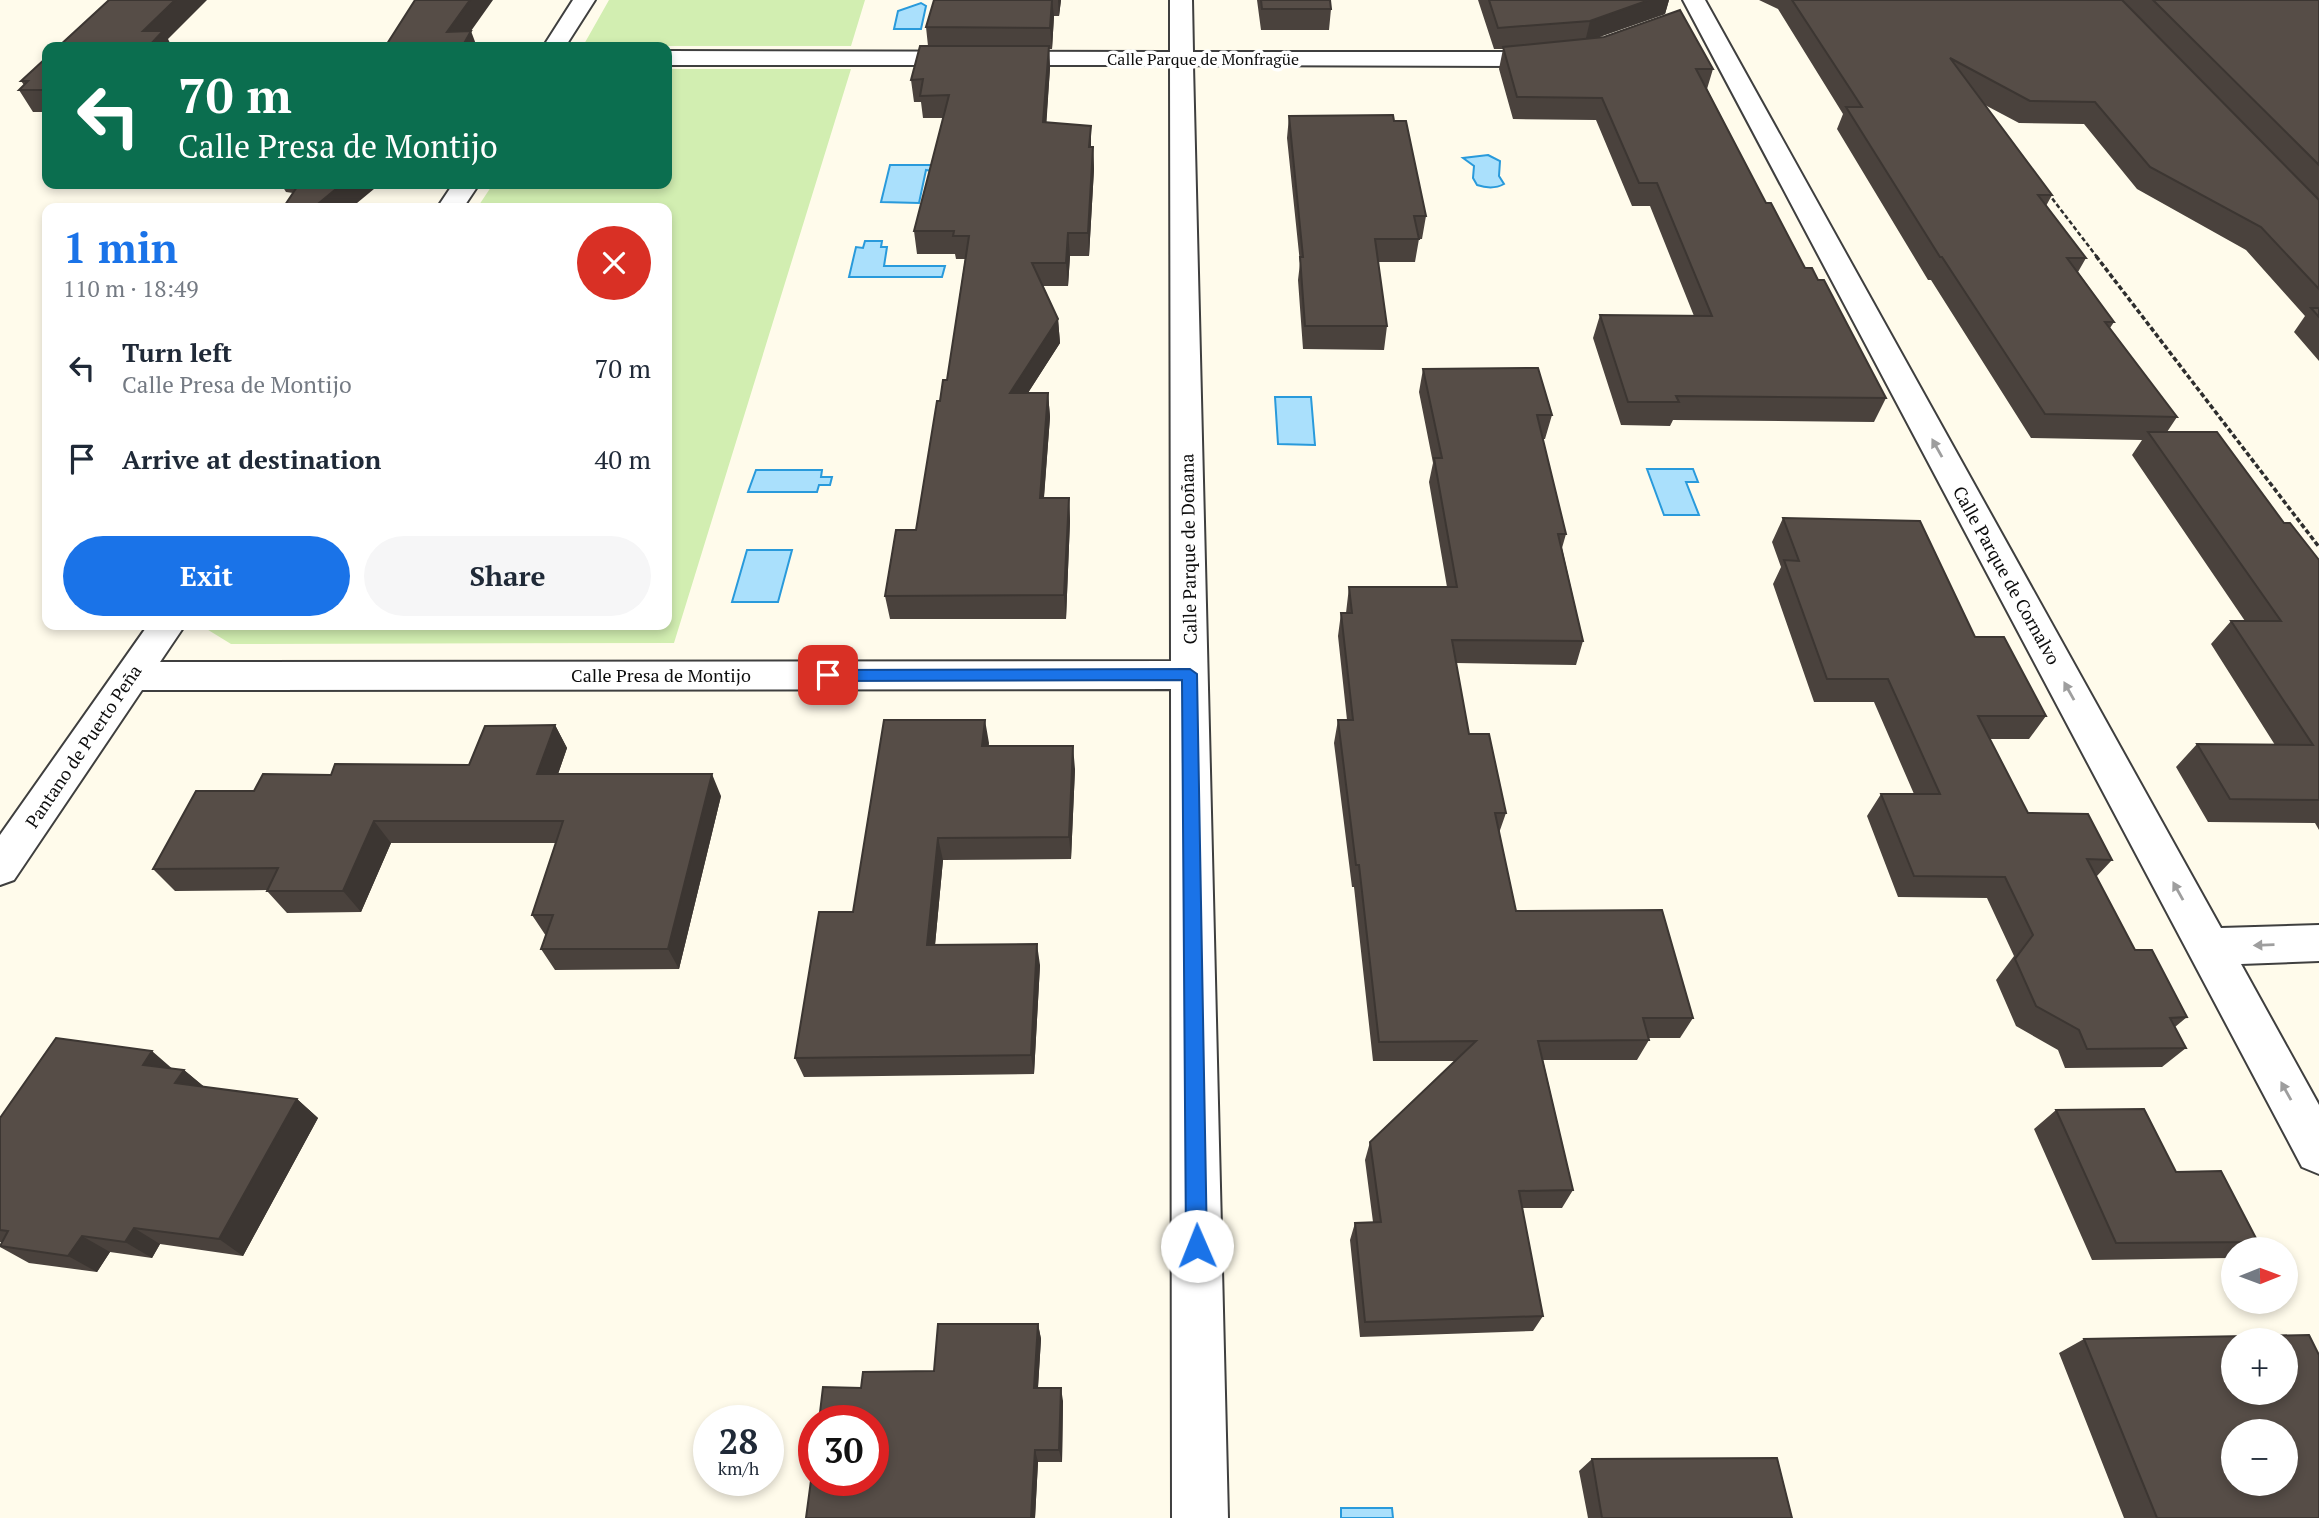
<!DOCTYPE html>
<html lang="en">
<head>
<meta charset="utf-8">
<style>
  :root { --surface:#fff; --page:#f6f6f7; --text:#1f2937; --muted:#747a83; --accent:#1a73e8 }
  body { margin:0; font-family:"PT Serif",serif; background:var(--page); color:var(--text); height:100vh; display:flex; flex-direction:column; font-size:26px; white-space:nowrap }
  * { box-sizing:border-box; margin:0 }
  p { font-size:23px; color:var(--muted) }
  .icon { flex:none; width:38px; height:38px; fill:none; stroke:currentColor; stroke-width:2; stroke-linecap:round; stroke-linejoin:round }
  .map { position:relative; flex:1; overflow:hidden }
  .details { position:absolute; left:42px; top:203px; width:630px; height:427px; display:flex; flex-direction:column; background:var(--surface); border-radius:14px; box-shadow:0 4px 10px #0003 }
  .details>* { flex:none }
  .guide { position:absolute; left:42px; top:42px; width:630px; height:147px; border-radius:14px; box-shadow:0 4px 10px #0003; background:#0b6e4f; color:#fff; overflow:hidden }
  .needle { width:46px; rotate:89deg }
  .fabs { position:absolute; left:2221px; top:1237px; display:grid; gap:14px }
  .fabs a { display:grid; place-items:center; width:77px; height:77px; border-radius:50%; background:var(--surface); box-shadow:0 4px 10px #0003; font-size:35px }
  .speed { position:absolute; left:693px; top:1405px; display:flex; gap:14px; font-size:35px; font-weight:700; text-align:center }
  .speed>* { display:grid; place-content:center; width:91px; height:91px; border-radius:50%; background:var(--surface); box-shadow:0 4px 10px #0003; line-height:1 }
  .speed small { font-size:18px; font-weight:400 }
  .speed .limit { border:10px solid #d22; background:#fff; color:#111 }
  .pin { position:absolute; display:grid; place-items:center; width:60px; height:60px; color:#fff; margin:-30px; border-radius:14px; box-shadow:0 4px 10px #0006 }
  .me { position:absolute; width:77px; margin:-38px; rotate:359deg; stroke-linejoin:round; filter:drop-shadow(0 0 5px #0008) }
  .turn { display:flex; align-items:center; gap:24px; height:147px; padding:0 21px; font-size:32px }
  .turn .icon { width:91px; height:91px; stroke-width:2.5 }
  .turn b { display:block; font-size:49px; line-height:60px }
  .round { display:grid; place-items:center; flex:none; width:74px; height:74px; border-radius:37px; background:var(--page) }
  .summary { display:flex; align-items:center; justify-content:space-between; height:119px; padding:0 21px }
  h1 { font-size:42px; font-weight:700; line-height:52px; color:var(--accent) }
  .primary-button { display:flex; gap:14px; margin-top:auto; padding:14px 21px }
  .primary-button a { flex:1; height:80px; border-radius:42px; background:var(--accent); color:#fff; font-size:28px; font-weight:700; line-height:80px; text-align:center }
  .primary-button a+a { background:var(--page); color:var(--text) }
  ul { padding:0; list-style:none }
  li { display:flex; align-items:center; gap:21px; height:91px; padding:0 21px }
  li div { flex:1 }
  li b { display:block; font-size:26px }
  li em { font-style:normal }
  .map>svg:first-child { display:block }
  .green { fill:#d2eeb1 }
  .water { fill:#aae0fc; stroke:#299adb; stroke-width:2 }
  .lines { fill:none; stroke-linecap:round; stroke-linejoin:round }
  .minor-casing { stroke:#3f3f3f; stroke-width:4 }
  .path-far1 { stroke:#2e2e2e; stroke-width:2.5; stroke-dasharray:4.5 2.5; stroke-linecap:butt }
  .path { stroke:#2e2e2e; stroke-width:3.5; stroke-dasharray:5 2.5; stroke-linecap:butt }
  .minor { fill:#fff; fill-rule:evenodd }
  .wall { fill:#4a423d }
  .shaded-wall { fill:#3c3632 }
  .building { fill:#564d47; stroke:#3c3632; stroke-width:2; fill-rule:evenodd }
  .oneway { fill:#9e9e9e }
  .route { fill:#1a73e8; stroke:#114b97; stroke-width:2 }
  .labels { text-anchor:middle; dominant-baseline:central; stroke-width:7; stroke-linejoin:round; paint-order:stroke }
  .far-street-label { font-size:16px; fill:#0c0c0c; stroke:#fff }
  .street-label { font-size:18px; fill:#0c0c0c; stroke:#fff }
</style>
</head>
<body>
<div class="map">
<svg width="2319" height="1518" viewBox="0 0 2319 1518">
  <rect width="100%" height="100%" fill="#fffbeb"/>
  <path class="green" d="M609,0h256l-14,46h-268z
    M667,69h184l-177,574 -443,1 -26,-16 2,-3h460v-417h-190l16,-24h174z"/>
  <path class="water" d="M921,3l5,3 -5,23h-27l4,-18z
    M1488,155l12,6 -1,15 5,8c-9,5 -18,4 -27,1l-4,-7 1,-12 -11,-8z
    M890,165h48l-1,7 -11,-2 -7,33 -38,-1z
    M865,241h17l-1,6h6l-3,19h61l-3,11h-93l7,-30 7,1z
    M1275,397h36l4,48 -37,-1z
    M1647,469h46l5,13h-12l13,33h-35z
    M756,470h66l-1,7h11l-2,8h-11l-2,7h-69z
    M747,550h45l-14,52h-46z
    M1341,1508h51l1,10h-52z"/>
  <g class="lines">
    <g class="minor-casing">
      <path id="minor" d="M573,0h22l-30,47h-22z
        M1170,0h22l1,52h323l37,-4 8,2 3,5 -3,5 -45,6 -323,-1 35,1453h-56l-1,-829 -1029,1 -128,190 -14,5v-50l148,-210h37l-25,37 1011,-1 -1,-596h-503v-14l503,1z
        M1683,0h22l516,928 98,-3v36l-78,3 78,141v69l-17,-7z
        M453,184h26l-16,24h-26z"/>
    </g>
    <path class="path-far1" d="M2048,193l49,64"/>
    <path class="path" d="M2096,256l223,291"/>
    <use href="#minor" class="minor"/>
  </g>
  <path class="wall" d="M934,0h127l-2,16h-5l-2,33h-3l1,19 -4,55 47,24 1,22 -5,87h-19l-2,30h-25l15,33 2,24 -32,50h20l2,24 -6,81h25l1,23 -4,98h-176l-5,-23 31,-66 24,-129 7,-21 18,-121h-9l-1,-5h-38l-3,-23 29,-113h-20l-2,-16h-7l-3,-22 17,-34 -2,-19z
    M1257,0h73l1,9 -2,21h-68z
    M1478,0h191l-4,14 -66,23 114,32 -6,20 59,114 39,65 13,12 68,118 -12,24 -201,-2 -3,6 -49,-1 -28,-87 7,-23 94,1 -44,-110h-18l-36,-86 -83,-1 -14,-50 4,-20h-9z
    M1759,0h560v361l-25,-29 11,-16 -59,-66 -109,-61 -53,-65 -65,-1 -34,-18 67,90 -6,11 40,52 -8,14 36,50 -4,6 67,89 -10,15 117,91 35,37v270l-4,-7 -107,-1 -32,-55 21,-23 78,1 -64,-101 20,-23h14l-113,-166 10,-15 -111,-2 -100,-158h-3l-91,-151 6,-15 -65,-105z
    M47,57v55h-14l-14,-22 5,-5 -3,-4z
    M1289,116l137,100 -4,23h-3l-4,23h-37l9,64 -3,24 -81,-1 -5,-69 2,-17 -13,-125z
    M281,184h99l-87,9 -7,-1z
    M1423,369l129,46 -7,24h-2l23,95 -4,14 21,93 -7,24 -120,-2 13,71 37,79 -7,20 17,78 177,107 -13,20h-32l1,2 -12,20h-94l30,130 -11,18h-40l21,108 -10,15 -173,6 -10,-97 5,-17 18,-1 -8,-62 5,-18 85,-81h-82l-19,-174h-2l-18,-144 4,-23h9l-9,-84 3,-23h5l3,-26h98l-18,-105 4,-19 -14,-71z
    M1783,518l192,119 71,79 -17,23h-39l38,74 84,47 -16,17 39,73 52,67 -12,10 11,21 -24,19 -97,1 -7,-18 -42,-24 -20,-46 18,-24 -27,-58 -89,-1 -31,-81 14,-22h33l-40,-92h-60l-41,-118 8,-17 -9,-25z
    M555,725l12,23 -9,26 163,22 -42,173 -124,1 -14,-21 5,-13 -14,-21 24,-72h-165l-30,69 -74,1 -20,-22 1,-1 -93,1 -22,-22 101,-78 77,-16 138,-10z
    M989,743l-1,3 87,23 -4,90 -128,1 -8,85 105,20 -6,109 -230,3 -9,-19 58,-146z
    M173,1069l11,1 20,17 93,12 21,19 -75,138 -83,-12 -8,14 -42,-6 -13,20 -68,-9 -29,-16 2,-5h-2v-124z
    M2056,1110l120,62 82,70 -13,8h-12v6l-3,2 -138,2 -58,-131z
    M1038,1324l3,15 -3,49 25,13 -1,61h-24l-3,56h-229l55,-130 73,-17z
    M2084,1339l235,179h-195l-65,-165z
    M1592,1459l200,59h-204l-9,-47z"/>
  <path class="shaded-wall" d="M175,0h32l-39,39 4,8h-24l-5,-16z
    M470,0h23l-22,31 6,16h-15l-15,-15z
    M1052,0l2,16 -2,33 -2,-21z
    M1058,0h3l-2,16z
    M1649,0h20l-4,14 -80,28 5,-21z
    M1049,46l1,22 -5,77 -2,-23z
    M1091,126v22l-2,-1z
    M1093,147l1,22 -5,87 -1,-23z
    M342,184h38l-29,24h-38z
    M1068,233l2,23 -2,30 -2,-23z
    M1058,319l2,24 -47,73 -3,-23z
    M1048,393l2,24 -8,104 -2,-23z
    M1069,498l1,23 -4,98 -2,-24z
    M985,720l4,23 -3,26 -4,-23z
    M555,725l12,23 -17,49 -13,-23z
    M1073,746l2,23 -4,90 -2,-22z
    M712,774l9,22 -42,173 -11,-20z
    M374,821l17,22 -30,69 -18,-21z
    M938,838l5,22 -10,106 -6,-21z
    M1037,944l3,21 -6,109 -3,-19z
    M152,1051l23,20 -32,-6z
    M184,1070l23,19 -32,-6z
    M297,1099l21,19 -75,138 -24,-17z
    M134,1228l26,16 -8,14 -27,-16z
    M82,1236l28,16 -13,20 -29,-16z
    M1038,1324l3,15 -4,63 -3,-14z
    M1061,1388l2,13 -1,61 -3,-12z
    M1035,1450l3,12 -3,56h-4z"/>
  <path class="building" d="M109,0h66l-32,31h20l-15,16h-90z
    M415,0h55l-23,32 24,-1 -9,16h-77z
    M934,0h118l-2,28 -124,-1z
    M1261,0h69l1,9h-69z
    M1489,0h160l-59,21 -92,7z
    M1792,0h330l197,200v89l-58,-62 -111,-60 -55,-65 -65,-1 -80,-43 102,137h-14l48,63h-19l47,64h-9l72,95 -132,-3 -103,-157h-2l-94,-150h16z
    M2153,0h166v165z
    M1680,10l33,59h-17l70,134h5l34,65h7l6,12h6l62,118 -210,-2 3,6h-51l-28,-87 112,1 -55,-133h-18l-37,-85 -85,-1 -14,-50 101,-10z
    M920,46h129l-6,76 48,4 -2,21h4l-5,86h-20l-2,30h-34l26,56 -48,74h38l-8,105h29l-5,97 -179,1 11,-66h20l21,-129h3l3,-21h4l22,-144h-16l1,-5h-40l35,-136 -29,1 3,-17 -12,1z
    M47,57v33h-28l9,-9h-7z
    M1393,115l1,6h12l20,95h-12l5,23h-44l12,87h-82l-5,-69h3l-14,-141z
    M299,184h43l-29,24h-30z
    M2311,308h8v9z
    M1538,368l14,47h-15l29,119h-8l25,107 -131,-1 17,94h20l17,79h-11l21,98 146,-1 31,108h-50l6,22 -111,1 35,149 -54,1 24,125 -178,6 -10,-99 26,-1 -11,-80 106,-101 -97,1 -20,-177h-3l-18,-145h15l-12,-107h11l-3,-26h108l-23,-129h8l-19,-89z
    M2148,432h69l67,91h6l29,37v240l-89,-1 -33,-55 116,1 -82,-124h50z
    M1783,518l137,3 55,116h29l42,79h-68l50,97 60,1 24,46 -25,-1 48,91h17l35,67 -17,1 16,30 -99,1 -8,-19 -43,-24 -21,-47 18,-24 -28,-58 -91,-1 -33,-82h59l-52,-115h-61l-43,-119 15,1z
    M884,720h101l-3,26h91l-4,91 -131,1 -11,107 110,-1 -6,111 -236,3 24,-146h34z
    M555,725l-18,49h175l-44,175h-127l12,-34h-21l31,-94h-189l-31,70h-76l11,-23 -125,1 43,-78h58l9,-17 68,1 4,-11 134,1 16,-39z
    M56,1038l96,13 -9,14 41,5 -9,13 122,16 -78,140 -85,-11 -9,14 -43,-6 -14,20 -68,-10 8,-15 -8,-1v-112z
    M2144,1109l32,63 45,-1 37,71 -142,1 -60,-133z
    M938,1324h100l-4,64h27l-2,62h-24l-4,68h-225l8,-60v22h59v-59h-54l4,-34 38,1 2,-16 71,-1z
    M2309,1335l10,20v163h-162l-73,-179zM2233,1340h53v53h-53zM2233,1432h53v52h-53z
    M1777,1458l15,60h-190l-10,-59z"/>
  <defs><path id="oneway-solid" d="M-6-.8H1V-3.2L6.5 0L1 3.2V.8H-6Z" transform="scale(1.75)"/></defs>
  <g class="oneway">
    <use href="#oneway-solid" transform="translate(1937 448) rotate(-119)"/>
    <use href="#oneway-solid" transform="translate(2069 691) rotate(-119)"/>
    <use href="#oneway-solid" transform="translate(2178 891) rotate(-119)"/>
    <use href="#oneway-solid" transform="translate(2264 945) rotate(178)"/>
    <use href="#oneway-solid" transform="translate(2286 1091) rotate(-119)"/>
  </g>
  <path class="route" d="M1190,669l7,5 10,572 -3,7 -7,3 -8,-3 -3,-7 -4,-566 -354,1 -8,-6 8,-5z"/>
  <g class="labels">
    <g class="far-street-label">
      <text x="1203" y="59">Calle Parque de Monfragüe</text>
    </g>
    <g class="street-label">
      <text transform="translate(1188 549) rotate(-91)">Calle Parque de Doñana</text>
      <text transform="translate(2007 575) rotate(61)">Calle Parque de Cornalvo</text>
      <text x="661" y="675">Calle Presa de Montijo</text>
      <text transform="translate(83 746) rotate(-56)">Pantano de Puerto Peña</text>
    </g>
  </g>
</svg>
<div class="fabs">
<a><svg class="needle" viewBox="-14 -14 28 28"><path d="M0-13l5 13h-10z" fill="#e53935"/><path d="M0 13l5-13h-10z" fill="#747a83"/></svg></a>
<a>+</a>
<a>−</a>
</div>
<div class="speed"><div>28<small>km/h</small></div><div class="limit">30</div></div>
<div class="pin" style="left:828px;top:675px;background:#d93025"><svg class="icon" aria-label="arrive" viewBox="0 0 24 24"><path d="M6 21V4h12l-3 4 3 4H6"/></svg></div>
<svg class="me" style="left:1197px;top:1246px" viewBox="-20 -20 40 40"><circle r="19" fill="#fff"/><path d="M0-13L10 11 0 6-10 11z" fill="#1a73e8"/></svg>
<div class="guide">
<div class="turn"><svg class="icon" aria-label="left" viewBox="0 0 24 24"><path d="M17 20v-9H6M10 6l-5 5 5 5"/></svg><div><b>70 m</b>Calle Presa de Montijo</div></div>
</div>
<section class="details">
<div class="summary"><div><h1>1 min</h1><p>110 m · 18:49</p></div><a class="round" style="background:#d93025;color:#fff"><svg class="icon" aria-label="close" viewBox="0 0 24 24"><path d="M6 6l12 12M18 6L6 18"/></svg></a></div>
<ul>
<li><svg class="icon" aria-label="left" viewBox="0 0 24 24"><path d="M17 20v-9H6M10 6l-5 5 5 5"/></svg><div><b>Turn left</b><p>Calle Presa de Montijo</p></div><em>70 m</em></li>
<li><svg class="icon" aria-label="arrive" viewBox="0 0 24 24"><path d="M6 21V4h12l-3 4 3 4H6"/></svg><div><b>Arrive at destination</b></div><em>40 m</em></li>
</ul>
<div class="primary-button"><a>Exit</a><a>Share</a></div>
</section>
</div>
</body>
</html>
